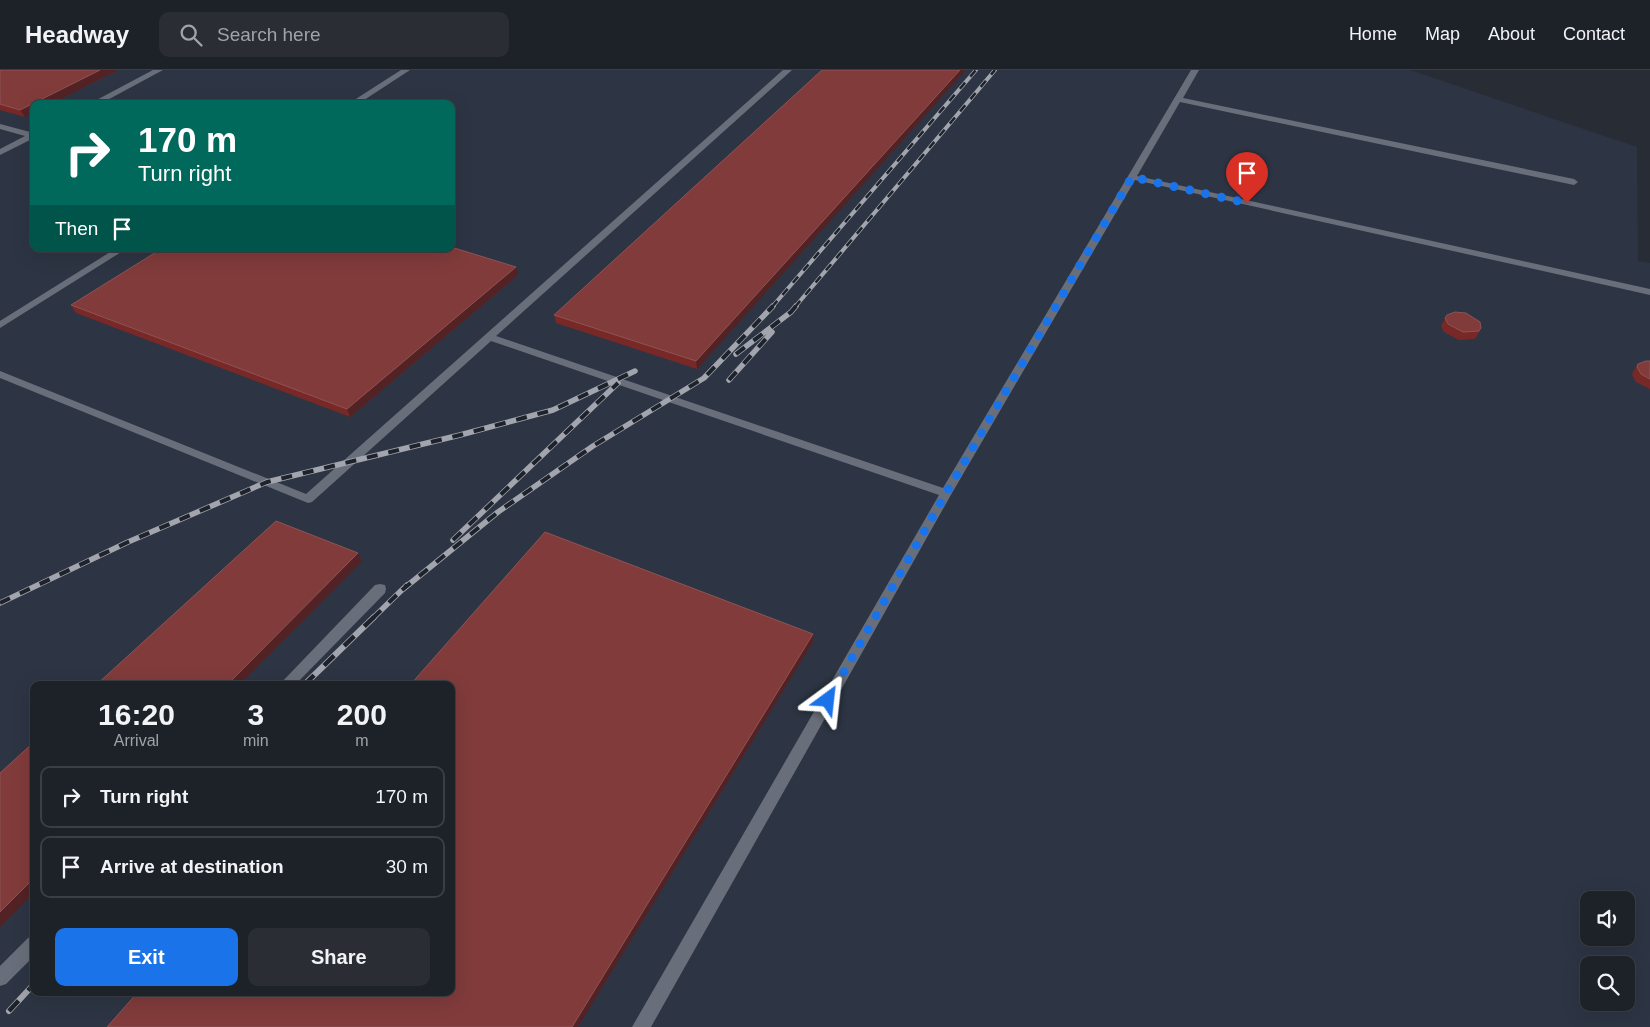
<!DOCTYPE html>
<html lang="en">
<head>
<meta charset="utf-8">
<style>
  :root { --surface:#1d2128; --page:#2a2e34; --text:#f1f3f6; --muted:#a0a3a8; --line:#3b3e45; --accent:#1a73e8 }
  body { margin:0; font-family:Arial,sans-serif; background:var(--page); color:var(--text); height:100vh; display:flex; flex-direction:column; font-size:19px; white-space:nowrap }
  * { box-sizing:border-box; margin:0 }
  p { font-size:16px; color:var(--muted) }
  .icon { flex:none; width:28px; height:28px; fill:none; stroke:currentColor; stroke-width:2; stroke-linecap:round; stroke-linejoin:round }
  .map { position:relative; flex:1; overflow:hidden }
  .side { position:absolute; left:30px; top:611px; width:425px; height:315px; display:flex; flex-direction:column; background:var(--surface); border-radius:10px; box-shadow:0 5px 20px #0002,0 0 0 1px var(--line) }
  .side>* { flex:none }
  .banner { position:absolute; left:30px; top:30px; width:425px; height:152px; border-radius:10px; box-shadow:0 5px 20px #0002,0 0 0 1px var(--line); background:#00695c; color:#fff; overflow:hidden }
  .controls { position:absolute; left:1580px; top:821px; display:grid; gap:10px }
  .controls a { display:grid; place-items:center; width:55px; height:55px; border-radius:10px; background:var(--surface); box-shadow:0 5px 20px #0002,0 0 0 1px var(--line); font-size:25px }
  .pin { position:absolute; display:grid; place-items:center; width:42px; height:42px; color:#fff; margin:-51px -21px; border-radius:50% 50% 50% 0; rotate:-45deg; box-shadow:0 0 5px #0007 }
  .pin .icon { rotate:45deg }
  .me { position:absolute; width:55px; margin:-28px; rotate:30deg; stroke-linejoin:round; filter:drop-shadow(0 0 4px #0008) }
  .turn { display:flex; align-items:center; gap:18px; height:105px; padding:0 25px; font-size:22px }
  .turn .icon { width:65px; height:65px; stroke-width:2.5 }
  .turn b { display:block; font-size:35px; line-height:42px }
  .then { display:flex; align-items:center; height:48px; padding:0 25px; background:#0003; gap:10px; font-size:19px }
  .eta { display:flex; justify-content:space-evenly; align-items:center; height:85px; text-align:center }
  .eta b { font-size:30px; font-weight:800; line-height:35px }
  .primary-button { display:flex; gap:10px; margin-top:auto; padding:10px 25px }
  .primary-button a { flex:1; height:58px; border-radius:10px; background:var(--accent); color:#fff; font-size:20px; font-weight:800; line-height:58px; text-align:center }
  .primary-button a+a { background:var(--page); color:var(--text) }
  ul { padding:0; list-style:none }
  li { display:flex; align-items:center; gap:15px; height:62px; margin:0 10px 8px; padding:0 15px; border:2px solid var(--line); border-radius:10px }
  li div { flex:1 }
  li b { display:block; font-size:19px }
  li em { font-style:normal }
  header { display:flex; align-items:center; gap:30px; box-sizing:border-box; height:70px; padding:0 25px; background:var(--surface); border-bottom:1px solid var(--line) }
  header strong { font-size:24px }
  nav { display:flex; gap:28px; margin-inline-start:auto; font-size:18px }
  .search { width:350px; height:45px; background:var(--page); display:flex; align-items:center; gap:12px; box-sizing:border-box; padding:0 18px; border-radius:10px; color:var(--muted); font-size:19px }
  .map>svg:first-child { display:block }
  .built { fill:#2d3544; fill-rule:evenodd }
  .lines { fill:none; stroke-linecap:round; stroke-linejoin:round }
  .minor { fill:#696f7a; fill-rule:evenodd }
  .rail-far2-casing { stroke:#a2a5ad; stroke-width:4 }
  .rail-far1-casing { stroke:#a2a5ad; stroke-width:5.5 }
  .rail-casing { stroke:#a2a5ad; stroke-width:6 }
  .rail-far2 { stroke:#1d222b; stroke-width:2.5; stroke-dasharray:8; stroke-linecap:butt }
  .rail-far1 { stroke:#1d222b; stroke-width:4; stroke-dasharray:11; stroke-linecap:butt }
  .rail { stroke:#1d222b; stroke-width:4.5; stroke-dasharray:14; stroke-linecap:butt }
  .wall { fill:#782927 }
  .shaded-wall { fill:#532225 }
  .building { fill:#813b3b; stroke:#8e5354 }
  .route { stroke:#1a73e8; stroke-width:9; stroke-dasharray:0 16.2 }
</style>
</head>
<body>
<header>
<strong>Headway</strong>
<div class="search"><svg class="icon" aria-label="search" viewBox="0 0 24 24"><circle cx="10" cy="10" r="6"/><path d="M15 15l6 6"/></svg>Search here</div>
<nav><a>Home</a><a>Map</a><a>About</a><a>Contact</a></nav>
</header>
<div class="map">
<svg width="1650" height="957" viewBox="0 0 1650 957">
  <rect width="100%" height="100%" fill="#272c35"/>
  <path class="built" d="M0,0h1410l227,77 1,114 12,2v764h-1650zM34,34h417v145h-417zM34,615h417v307h-417zM1589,830h37v38h-37zM1589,895h37v37h-37z"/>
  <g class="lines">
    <path class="minor" d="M153,0h10l-63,34h-11z
      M401,0h9l-52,34h-10z
      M783,0h9l-296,266 447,152 248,-418h8l-16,28 391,81 4,3 -4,3 -394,-83 -43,74 513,113v6l-515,-115 -183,313 -301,534h-19l307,-532 -448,-154 -179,161 -4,1 -308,-125v-7l306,123z
      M0,54l34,9v5l-34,17v-6l25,-13 -25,-7z
      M115,179h11l-126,79v-7z
      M380,514l5,1 1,4 -1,4 -90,92h-16l96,-100z
      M34,866v20l-28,28 -6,2v-20l28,-28z"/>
    <g class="rail-far2-casing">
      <path id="rail-far2" d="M772,237l204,-237
        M795,237l200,-237"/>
    </g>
    <g class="rail-far1-casing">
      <path id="rail-far1" d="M736,284l55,-42 5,-6
        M729,310l43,-48
        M453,470l165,-157
        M402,520l96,-78 95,-66 111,-68 69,-72
        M0,533l128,-61 139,-60 193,-47 93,-25 82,-39
        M373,548l34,-33"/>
    </g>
    <g class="rail-casing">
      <path id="rail" d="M304,615l70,-68
        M9,941l25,-27"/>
    </g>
    <use href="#rail-far2" class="rail-far2"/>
    <use href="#rail-far1" class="rail-far1"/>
    <use href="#rail" class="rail"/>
  </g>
  <path class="wall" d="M0,0h118l-67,34h-17v8l-9,5 -25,-7z
    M822,0l-125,299 -141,-46 -2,-8z
    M518,205l-168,142 -274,-104 -5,-8z
    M1447,245l34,13 -4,8 -3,3 -15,1 -15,-8 -3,-6z
    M1650,291v28l-14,-7 -4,-7 1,-3 5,-8z"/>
  <path class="shaded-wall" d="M100,0h18l-67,34h-17v8l-9,5 -5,-7z
    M960,0h6l-269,299 -1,-8z
    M516,197l2,8 -168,142 -3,-8z
    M358,483l4,8 -123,124h-12z
    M813,564v8l-235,385h-6z
    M34,808v15l-34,34v-15z"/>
  <path class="building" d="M0,0h100l-80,40 -20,-6z
    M822,0h138l-264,291 -142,-46z
    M451,177l65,20 -169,142 -276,-104 90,-56h290z
    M1455,242l11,1 14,9 1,6 -2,3 -16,1 -15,-8 -3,-6 2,-3z
    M1646,291h4v18l-9,-5 -4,-7 1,-3z
    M276,451l82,32 -131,132h-131z
    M545,462l268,102 -241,393h-465l31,-35h313v-307h-41z
    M34,672v136l-34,34v-139z"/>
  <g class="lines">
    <path class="route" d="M828,630l118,-207 186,-316 115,26"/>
  </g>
</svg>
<div class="controls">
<a><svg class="icon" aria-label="sound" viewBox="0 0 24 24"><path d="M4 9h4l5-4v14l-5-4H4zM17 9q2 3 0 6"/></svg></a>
<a><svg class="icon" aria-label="search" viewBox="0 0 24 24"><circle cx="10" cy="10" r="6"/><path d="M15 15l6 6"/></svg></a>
</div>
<div class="pin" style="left:1247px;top:133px;background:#d93025"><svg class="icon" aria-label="arrive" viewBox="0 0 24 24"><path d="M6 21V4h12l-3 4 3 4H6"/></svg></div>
<svg class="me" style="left:828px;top:630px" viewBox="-20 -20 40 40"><path d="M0-17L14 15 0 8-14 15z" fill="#1a73e8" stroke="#fff" stroke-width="4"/></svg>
<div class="banner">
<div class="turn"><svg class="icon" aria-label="right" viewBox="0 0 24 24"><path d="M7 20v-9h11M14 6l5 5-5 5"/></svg><div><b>170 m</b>Turn right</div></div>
<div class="then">Then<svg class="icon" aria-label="arrive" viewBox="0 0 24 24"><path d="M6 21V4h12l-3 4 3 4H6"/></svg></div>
</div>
<section class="side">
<div class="eta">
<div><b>16:20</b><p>Arrival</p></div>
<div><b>3</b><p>min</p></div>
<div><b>200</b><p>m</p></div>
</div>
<ul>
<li><svg class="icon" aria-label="right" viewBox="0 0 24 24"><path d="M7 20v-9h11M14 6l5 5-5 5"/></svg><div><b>Turn right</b></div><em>170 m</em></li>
<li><svg class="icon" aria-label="arrive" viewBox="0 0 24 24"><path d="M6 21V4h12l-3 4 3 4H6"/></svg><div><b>Arrive at destination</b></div><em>30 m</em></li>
</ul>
<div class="primary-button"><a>Exit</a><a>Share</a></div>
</section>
</div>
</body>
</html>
